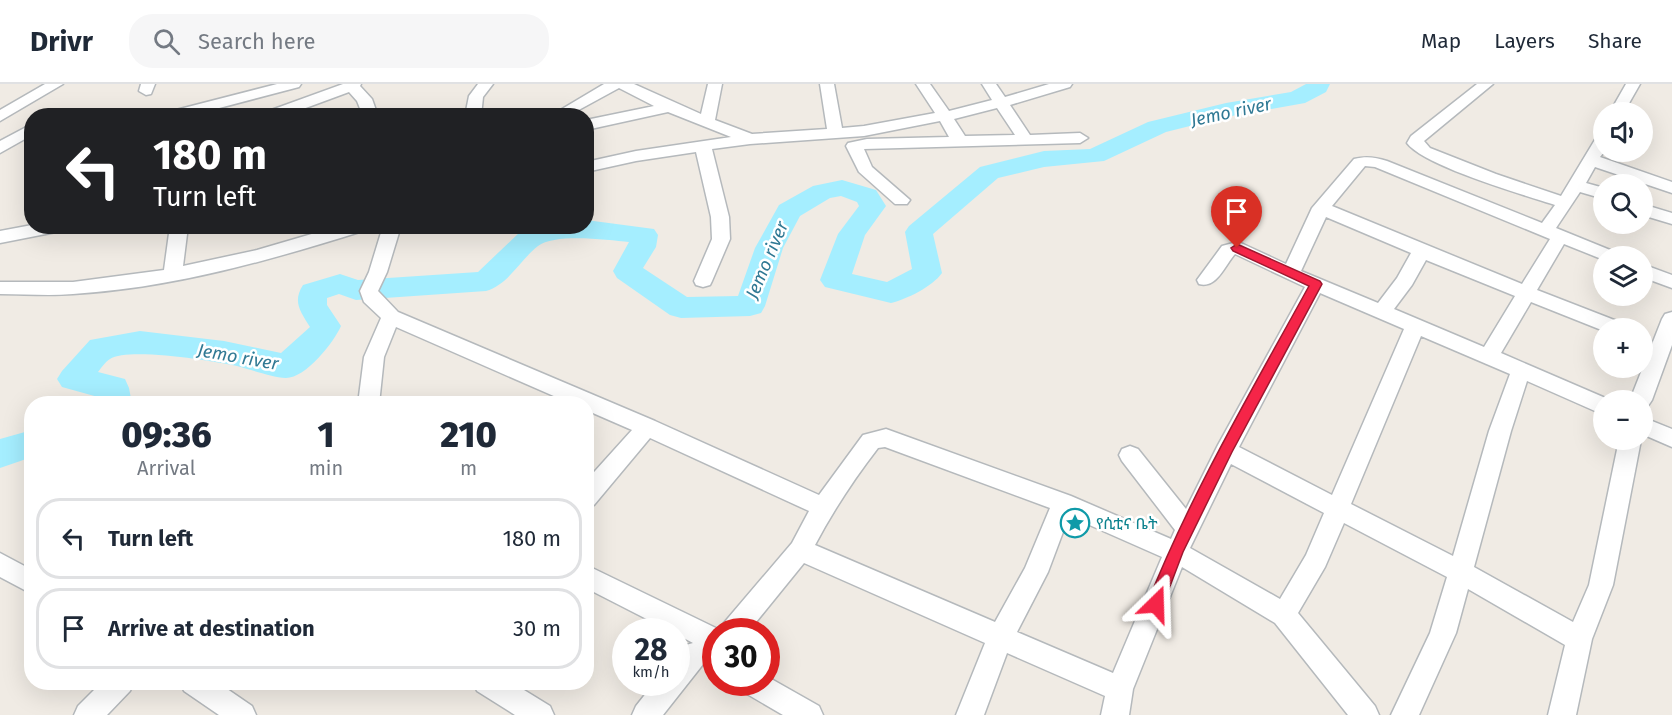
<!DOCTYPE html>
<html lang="en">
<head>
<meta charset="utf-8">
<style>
  :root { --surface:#fff; --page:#f6f6f7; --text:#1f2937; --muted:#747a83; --line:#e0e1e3 }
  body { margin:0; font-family:"Fira Sans","Noto Sans Ethiopic",sans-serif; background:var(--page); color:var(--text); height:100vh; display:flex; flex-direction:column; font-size:22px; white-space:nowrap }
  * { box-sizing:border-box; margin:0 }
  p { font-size:20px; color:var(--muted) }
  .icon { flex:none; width:33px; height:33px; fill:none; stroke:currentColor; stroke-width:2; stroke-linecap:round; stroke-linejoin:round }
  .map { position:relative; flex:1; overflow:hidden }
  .drawer { position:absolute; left:24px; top:312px; width:570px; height:294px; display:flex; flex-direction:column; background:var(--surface); border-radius:24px; box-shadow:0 6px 24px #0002 }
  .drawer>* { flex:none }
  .banner { position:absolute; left:24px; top:24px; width:570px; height:126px; border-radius:24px; box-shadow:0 6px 24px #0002; background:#202124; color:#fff; overflow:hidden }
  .controls { position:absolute; left:1593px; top:18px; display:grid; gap:12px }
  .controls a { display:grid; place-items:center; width:60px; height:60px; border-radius:50%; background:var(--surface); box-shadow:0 6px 24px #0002; font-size:30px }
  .speed { position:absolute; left:612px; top:534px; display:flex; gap:12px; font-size:30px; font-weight:700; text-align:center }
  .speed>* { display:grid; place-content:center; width:78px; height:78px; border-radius:50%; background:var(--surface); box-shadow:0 6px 24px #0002; line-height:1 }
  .speed small { font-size:15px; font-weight:400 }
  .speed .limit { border:9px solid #d22; background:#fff; color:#111 }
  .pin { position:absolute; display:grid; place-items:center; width:51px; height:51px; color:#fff; margin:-62px -26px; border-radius:50% 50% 50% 0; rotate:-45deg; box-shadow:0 0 6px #0007 }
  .pin .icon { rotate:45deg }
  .me { position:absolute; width:66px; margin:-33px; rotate:22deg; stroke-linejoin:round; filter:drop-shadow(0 0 4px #0008) }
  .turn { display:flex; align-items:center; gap:21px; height:126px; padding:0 30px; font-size:27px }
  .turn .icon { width:78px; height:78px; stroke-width:2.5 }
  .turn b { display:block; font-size:42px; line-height:51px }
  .eta { display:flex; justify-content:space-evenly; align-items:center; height:102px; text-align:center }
  .eta b { font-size:36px; font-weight:800; line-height:42px }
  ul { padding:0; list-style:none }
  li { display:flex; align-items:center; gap:18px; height:81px; margin:0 12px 9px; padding:0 18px; border:3px solid var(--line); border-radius:24px }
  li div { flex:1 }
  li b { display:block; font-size:22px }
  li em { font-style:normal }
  header { display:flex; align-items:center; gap:36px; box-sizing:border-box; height:84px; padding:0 30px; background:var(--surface); border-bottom:2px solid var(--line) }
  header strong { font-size:28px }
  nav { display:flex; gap:33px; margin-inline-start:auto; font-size:21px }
  .search { width:420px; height:54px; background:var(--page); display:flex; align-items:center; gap:15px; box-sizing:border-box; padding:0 21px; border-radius:24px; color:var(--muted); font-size:22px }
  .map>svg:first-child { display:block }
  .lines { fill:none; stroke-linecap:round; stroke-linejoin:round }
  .river { fill:#a5eeff; fill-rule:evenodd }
  .street-casing { stroke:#b5b9bc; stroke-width:3 }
  .street { fill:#fff; fill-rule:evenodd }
  .route { fill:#f52548; stroke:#9f182f; stroke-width:1.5 }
  .labels { text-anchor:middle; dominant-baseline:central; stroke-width:5; stroke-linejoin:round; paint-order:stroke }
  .culture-label { font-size:16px; fill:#0d838f; stroke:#fff; text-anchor:start }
  .water-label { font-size:18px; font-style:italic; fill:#307994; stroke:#fff }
</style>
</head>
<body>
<header>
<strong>Drivr</strong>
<div class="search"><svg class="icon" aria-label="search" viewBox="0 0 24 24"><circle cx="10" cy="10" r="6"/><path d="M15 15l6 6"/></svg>Search here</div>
<nav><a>Map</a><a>Layers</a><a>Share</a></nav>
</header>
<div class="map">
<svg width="1672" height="631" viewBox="0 0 1672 631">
  <rect width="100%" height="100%" fill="#f0ebe4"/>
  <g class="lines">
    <path class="river" d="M1306,0h24l-4,8 -21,11 -79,14 -60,15 -62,29 -60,6 -46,11 -65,56 9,39c-10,14 -35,26 -51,30l-66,-16 -5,-7 18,-46 21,-28 -2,-4 -16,-6 -11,2 -30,18 -17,32 -18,58 -4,7 -11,3 -69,2 -11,-3 -53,-37 -4,-7 16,-29c-21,-2 -74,-9 -91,4 -18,14 -30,39 -52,45l-130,9 -17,-6 -12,4v7l14,21c-7,16 -35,52 -55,52 -15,-1 -34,-8 -49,-12 -23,-5 -109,-19 -127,-7 -5,3 -9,9 -12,13l27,7 4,9 3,16h-34v-7l-36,-10 -5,-8 5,-8 28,-31 50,-9 84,10 57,12 29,-26c-9,-15 -18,-25 -7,-42l37,-11 18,6 120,-8 43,-41 19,-5h46v-6l68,9 4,6 -2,12 -13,21 44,29 51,-1 17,-48 24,-43 34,-19 29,-6 34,10 10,16 -21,29 -13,39 35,8 25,-13 -7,-37 4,-6 71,-59 64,-16 46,-2 58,-27 78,-19 65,-11z
      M32,346v27l-32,11v-29z"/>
    <g class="street-casing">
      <path id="street" d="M45,0h18l-63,37v-11z
        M141,0h14l-4,10 -5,1 -7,-4z
        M277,0h24l-2,3 -110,29 -20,-2 3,-3z
        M343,0h18l-1,2 12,13 6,17h-15l-6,-15 -8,-9 -65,24h-23l2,-3z
        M478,0h15l-10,13 -2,19h-16l4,-20z
        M604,0h30l67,30 7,-30h14l-7,36 37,14 75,-5 -7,-45h14l8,44 22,-2 71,-13 -19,-29h14l19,27 43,-11 -10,-16h14l9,13 44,-13h23l-2,3 -60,18 20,30 50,-2 8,5 -8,5 -216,6 8,18 38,33 -3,4h-12l-36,-32 -13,-26 2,-3 19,-4 82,-2 -9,-16 -76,15 -114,8 -38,5 17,68 1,22 -18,42 -2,4 -7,2 -7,-2 -2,-4 18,-42 -1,-22 -15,-65 -60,9 -50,11v-10l50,-11 95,-14 -63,-25 -82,18v-10l68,-14 -35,-18 -44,24 -5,2 -8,-5zM997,24l18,27 -50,1 -11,-17z
        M1477,0h16l-69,57 6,7 66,26 65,22 35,-58 8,-5v19l-4,5 72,25v11l-77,-26 -9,16 18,5v11l-24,-7 -24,36 59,24 3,4h-14v4l-40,-16 -27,46 85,33 2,5h-20v3l-73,-29 -30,51 109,47h-6v15l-77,-34 -16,50 -37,136 99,55 16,-37 30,-145h22l-28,145 -21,54 -16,76h-28l17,-70 -97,-56 -12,44 -37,82h-28l39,-82 17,-56 -103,-54 -19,44 -27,46 77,93 4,9h-31l-73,-92 -93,-56 -49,122 -4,26h-28l4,-19 -98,-43 -23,62h-28l29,-72 -181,-80 -56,69h-32v26l-12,5 -41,52h-31l4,-9 19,-24h21v-26l10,-11 7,-2 -17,-9v-2h-4l-86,-44v-23l134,65 3,-6 69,-81 17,-32 -159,-73 -56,67 -8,2v-26l46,-51 -46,-20v-6h-14l-176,-77 -12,30 -5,47h-21l6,-47 17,-39 -17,-16 -4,-11 9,-19 14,-46h18l-14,46 -9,19 20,21 257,109 164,74 44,-60 23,-6 185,67 100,43 4,-9 -53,-69 -3,-6 3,-6 8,-3 8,3 48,60 32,-64 87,-158 -70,-33c-10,11 -18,35 -36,30l-2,-4 25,-34 15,-4 6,2 43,20 26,-56 42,-49c12,-3 21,-2 33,2l155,62 13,-18c-31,-10 -131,-39 -148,-62l4,-7zM1365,82l10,1 175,72 -28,45 -190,-78zM1326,133l85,36 -14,25 -19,25 -77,-32zM1426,176l89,36 -31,51 -90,-38 18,-24zM1320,209l84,36 -72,166 -93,-48zM1421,252l89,38 -21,57 -36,125 -102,-52zM885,363l165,61 -25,60 -30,54 -180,-77c18,-34 39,-66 63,-97zM1231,380l93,49 -18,42 -26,44 -90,-51zM1069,432l93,41 -49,116 -96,-41 31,-60z
        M1626,0h14l-16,28h-14z
        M32,40v11l-32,18v-12z
        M1642,120l30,9v11l-30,-9z
        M32,141l32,1 -8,6 -56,11v-12z
        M170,142h18l-5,40 74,-16 82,-24h29l-2,4c-95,30 -193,58 -293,64 -24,2 -49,0 -73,0v-12h73l91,-12z
        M1642,180l30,11v13l-30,-11z
        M1672,228v33l-20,55 -4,6 -6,1v-7h-12l32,-81 3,-5z
        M1642,333l30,12v18l-30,-13z
        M0,469l32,17v24l-32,-17z
        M766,592l53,30 4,9h-40l-41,-24 -4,-9h28z
        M102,598h32l-4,9 -23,24h-33l4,-9z
        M180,598h37l35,24 4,9h-37l-35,-24z
        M473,598h38l39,24 4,9h-39l-38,-24z"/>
    </g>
    <use href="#street" class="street"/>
  </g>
  <path class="route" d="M1237,160l83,37 2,3 -90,168 -49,100 -22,58 -5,2 -6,-2 -3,-6c44,-111 105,-214 162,-318l-76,-35 -2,-3z"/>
  <defs>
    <g id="sight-ring" transform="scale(1.5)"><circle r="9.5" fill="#fff" stroke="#0f9aa8" stroke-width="1.5"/><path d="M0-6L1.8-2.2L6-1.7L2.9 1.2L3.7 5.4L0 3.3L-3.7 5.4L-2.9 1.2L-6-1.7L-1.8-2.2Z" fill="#0f9aa8"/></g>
  </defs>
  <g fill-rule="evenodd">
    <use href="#sight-ring" x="1075" y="439"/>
  </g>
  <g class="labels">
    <g class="culture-label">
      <text x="1096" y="439">የሲቲና ቤት</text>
    </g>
    <g class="water-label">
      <text transform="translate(1231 28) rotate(-12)">Jemo river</text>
      <text transform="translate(767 176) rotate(-67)">Jemo river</text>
      <text transform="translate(238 273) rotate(10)">Jemo river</text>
    </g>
  </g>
</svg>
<div class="controls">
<a><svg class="icon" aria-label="sound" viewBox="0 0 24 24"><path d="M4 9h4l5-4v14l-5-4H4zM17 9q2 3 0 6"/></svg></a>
<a><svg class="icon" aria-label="search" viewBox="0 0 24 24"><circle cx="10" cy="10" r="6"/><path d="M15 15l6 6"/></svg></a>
<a><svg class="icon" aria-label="layers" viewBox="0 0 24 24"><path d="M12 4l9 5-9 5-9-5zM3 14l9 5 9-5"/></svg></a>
<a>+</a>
<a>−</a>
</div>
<div class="speed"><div>28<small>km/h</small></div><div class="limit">30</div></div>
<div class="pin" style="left:1237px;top:164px;background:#d93025"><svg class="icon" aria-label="arrive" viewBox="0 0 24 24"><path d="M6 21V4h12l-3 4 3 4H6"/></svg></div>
<svg class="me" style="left:1156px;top:520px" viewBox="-20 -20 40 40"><path d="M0-17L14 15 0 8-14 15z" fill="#f52548" stroke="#fff" stroke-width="4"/></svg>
<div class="banner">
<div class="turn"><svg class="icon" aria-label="left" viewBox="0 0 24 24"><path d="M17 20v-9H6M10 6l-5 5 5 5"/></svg><div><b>180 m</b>Turn left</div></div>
</div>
<section class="drawer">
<div class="eta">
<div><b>09:36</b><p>Arrival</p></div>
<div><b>1</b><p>min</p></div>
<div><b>210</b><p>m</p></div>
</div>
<ul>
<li><svg class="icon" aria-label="left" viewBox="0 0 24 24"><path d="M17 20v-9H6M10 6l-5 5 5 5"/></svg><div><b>Turn left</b></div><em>180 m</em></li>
<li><svg class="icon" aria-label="arrive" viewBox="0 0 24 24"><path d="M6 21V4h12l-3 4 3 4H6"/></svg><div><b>Arrive at destination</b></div><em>30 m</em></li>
</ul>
</section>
</div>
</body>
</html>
